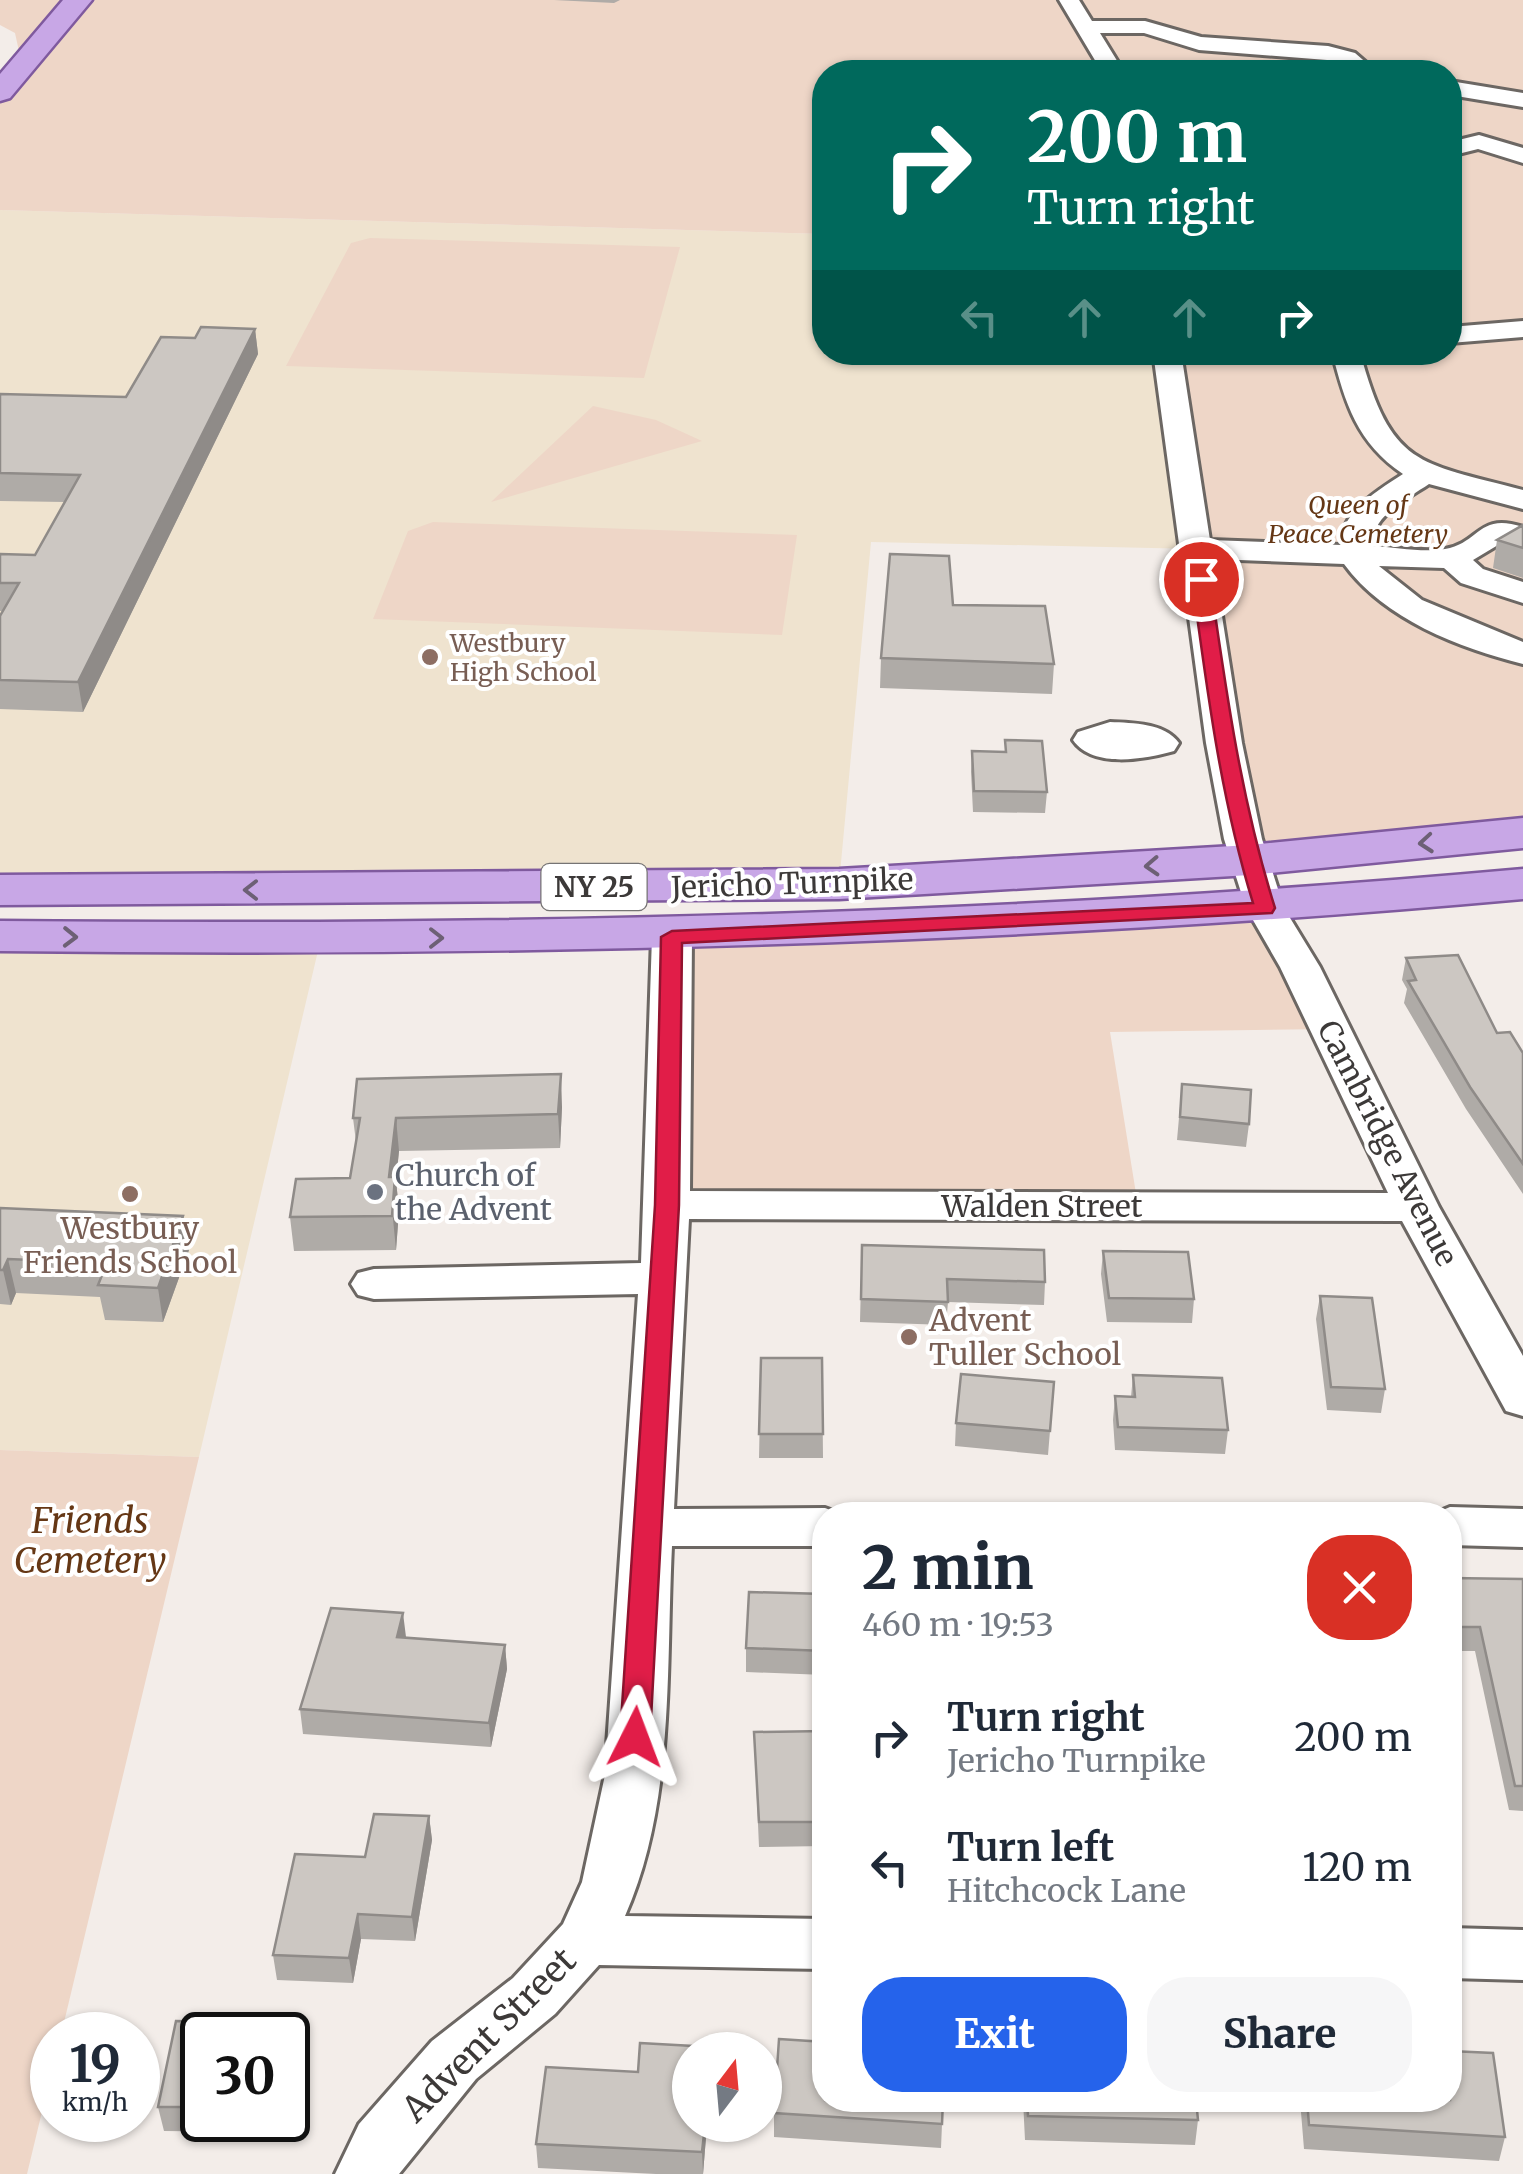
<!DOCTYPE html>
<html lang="en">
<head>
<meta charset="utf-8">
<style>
  :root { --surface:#fff; --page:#f6f6f7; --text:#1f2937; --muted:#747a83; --accent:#2563eb }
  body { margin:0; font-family:Merriweather,serif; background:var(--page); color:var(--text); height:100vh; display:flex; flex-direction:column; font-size:38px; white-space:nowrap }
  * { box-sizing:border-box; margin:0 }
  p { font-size:32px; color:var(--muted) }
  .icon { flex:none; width:55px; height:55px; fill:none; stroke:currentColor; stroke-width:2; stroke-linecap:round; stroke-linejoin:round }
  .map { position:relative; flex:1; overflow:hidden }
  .drawer { position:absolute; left:812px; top:1502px; width:650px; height:610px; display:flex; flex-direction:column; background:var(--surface); border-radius:40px; box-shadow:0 2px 8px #0004 }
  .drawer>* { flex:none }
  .guide { position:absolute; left:812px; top:60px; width:650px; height:305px; border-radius:40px; box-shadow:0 2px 8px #0004; background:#00695c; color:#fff; overflow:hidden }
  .needle { width:65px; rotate:16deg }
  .controls { position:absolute; left:672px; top:2032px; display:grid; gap:20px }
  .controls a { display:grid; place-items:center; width:110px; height:110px; border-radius:50%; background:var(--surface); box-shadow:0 2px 8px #0004; font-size:50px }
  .speed { position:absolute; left:30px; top:2012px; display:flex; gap:20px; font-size:50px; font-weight:700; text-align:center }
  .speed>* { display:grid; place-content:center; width:130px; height:130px; border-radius:50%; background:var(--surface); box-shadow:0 2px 8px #0004; line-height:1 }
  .speed small { font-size:25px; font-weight:400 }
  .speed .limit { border:5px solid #111; border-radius:15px; background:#fff; color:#111 }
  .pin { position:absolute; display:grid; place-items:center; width:85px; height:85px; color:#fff; margin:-42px; border:5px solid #fff; border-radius:50%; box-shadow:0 2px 10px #0007 }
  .me { position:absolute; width:110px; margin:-55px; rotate:3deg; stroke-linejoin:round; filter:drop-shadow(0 0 8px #0008) }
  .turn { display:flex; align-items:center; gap:35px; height:210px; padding:0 50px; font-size:45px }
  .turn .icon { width:130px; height:130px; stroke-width:2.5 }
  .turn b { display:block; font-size:70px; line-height:85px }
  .lanes { display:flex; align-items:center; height:95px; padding:0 50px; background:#0003; justify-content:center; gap:50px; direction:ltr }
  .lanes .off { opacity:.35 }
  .round { display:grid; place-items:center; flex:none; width:105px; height:105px; border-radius:40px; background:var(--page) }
  .summary { display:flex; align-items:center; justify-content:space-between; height:170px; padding:0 50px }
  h1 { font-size:60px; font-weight:800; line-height:75px }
  .action { display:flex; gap:20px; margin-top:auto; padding:20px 50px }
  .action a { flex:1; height:115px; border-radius:40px; background:var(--accent); color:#fff; font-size:40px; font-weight:800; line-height:115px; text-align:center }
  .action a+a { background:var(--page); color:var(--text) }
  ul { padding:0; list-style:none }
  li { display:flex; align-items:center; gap:30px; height:130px; padding:0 50px }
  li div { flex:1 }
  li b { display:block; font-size:38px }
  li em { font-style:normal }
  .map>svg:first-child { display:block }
  .education { fill:#efe3cf }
  .green { fill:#eed6c7 }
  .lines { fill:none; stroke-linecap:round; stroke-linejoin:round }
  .minor-casing { stroke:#6c6763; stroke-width:6 }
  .major-casing { stroke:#7f5a9e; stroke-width:5 }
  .minor { fill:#fff; fill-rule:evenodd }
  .major { fill:#c8a7e6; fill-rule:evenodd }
  .wall { fill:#afaba7 }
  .shaded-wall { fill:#8f8b88 }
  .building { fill:#ccc7c2; stroke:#8f8b88; stroke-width:2.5 }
  .oneway { stroke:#6d6075 }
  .route { fill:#e11d48; stroke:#92132f; stroke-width:2.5 }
  .education-dot { fill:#8d6e63; stroke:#fff; stroke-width:4 }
  .worship-dot { fill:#6b7280; stroke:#fff; stroke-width:4 }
  .labels { text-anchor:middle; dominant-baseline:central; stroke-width:8; stroke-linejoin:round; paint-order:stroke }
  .far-park-label { font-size:25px; font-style:italic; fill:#653715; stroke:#fff }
  .far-education-label { font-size:25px; fill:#785e54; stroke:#fff; text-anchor:start }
  .shield { fill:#fff; stroke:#767474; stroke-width:2.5 }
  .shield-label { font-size:28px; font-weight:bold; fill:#3c3938 }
  .street-label { font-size:30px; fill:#3c3938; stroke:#fff }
  .worship-label { font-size:30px; fill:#5b616d; stroke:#fff; text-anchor:start }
  .education-label { font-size:30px; fill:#785e54; stroke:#fff }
  .near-park-label { font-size:35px; font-style:italic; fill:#653715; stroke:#fff }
  .near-street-label { font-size:35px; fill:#3c3938; stroke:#fff }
</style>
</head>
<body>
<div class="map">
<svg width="1523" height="2174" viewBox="0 0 1523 2174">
  <rect width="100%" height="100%" fill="#f3ede9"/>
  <path class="education" d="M0,210l825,24v118l342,1 30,196 -326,-7 -32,342 -839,6z
    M0,936l321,2 -122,519 -199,-7z"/>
  <path class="green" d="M0,0h1523v833l-273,27 -83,-507 283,-1v-280h-625v162l-825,-24v-118l22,-27 -7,-32 -15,-8z
    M370,238l310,9 -36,131 -358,-12 65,-123z
    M593,406l63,14 46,21 -211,61z
    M433,522l364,13 -15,100 -409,-16 35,-88z
    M1265,908l65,121 -220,3 28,174 -471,-1 5,-268z
    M0,1450l199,7 -138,578h-9v35l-25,104h-27z"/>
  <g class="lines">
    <g class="minor-casing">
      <path id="minor" d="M1059,0h20l13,21h53l56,16 127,9 27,7 22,19h-25l-25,-12 -128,-10 -55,-17h-44l24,39h-22z
        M1450,81l73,12v14l-73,-12z
        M1479,135l44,13v15l-45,-14 -28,7v-14z
        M1523,321v16l-73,6v-16z
        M1153,352h28l29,188 131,5c-2,-32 39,-56 62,-71 -46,-31 -58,-71 -71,-122h28c31,115 57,110 163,138v19l-94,-25c-22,15 -59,32 -56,62 22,1 50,7 72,3 35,-6 33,-37 78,-22v20l-20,-5 -30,18 10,9 40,13v21l-62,-20 -17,-15 -65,-2 43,34 101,42v22c-64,-16 -139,-45 -179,-100l-131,-5 29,184 20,96 22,69 36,59 119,240 84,149v60l-17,-5 -104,-190 -713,-2 -15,290 151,-1 19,7h-19v31h-153c-6,122 3,257 -47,370l200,3v50l-226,-4 -44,49 -79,65 -77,95h-64l24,-50 73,-83 81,-63 50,-54 19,-42 23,-107 33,-481 -264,5 -16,-4 -7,-11 7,-11 16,-4 267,-6 11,-326 6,-8h28l6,8 -2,254 698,2 -108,-226 -34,-59 -22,-69 -18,-96z
        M1110,722c23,1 55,1 69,21l-5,8c-29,8 -81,18 -101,-11l5,-8z
        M1450,1507l73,2v38l-73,-2v-30h-19z
        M1450,1928l73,2v50l-73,-2z"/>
    </g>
    <g class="major-casing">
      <path id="major" d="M63,0h29l-82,98 -10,3v-27z
        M1523,818v30l-273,27 -411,24 -839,6v-30l839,-6 411,-24z
        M1523,869v30c-507,46 -1014,58 -1523,52v-30c509,5 1016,-6 1523,-52z"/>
    </g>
    <use href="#minor" class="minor"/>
    <use href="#major" class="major"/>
  </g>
  <path class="wall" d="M554,0h66l-6,3z
    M255,329l3,25 -175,358 -83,-3v-93l2,-5h-2v-57l35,1 30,-53 -65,-1v-107l126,3 69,-59z
    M1523,525v53l-30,-10 4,-28z
    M953,605l101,59 -2,30 -172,-6 1,-30z
    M1005,740l42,52 -2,21 -72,-1 -2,-40 1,-21 33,1z
    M1406,958l117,95v141l-57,-85 -62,-106 3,-14 -5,-9z
    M1182,1084l67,40 -3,23 -69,-7z
    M562,1107l-2,41 -161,3 -3,29 3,31 -3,39 -102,1 -4,-34 60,-39 6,-36 -3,-24z
    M0,1208l183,8 6,34 -26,72 -58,-2 -5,-23 -84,-4 -5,12 -11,-1z
    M862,1245l183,37 -1,23 -96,-3 -2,23 -86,-3z
    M1103,1251l91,48 -2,24 -85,-1 -6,-48z
    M1320,1296l65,93 -4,24 -54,-3 -11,-91z
    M761,1358h61l1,100h-64z
    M1133,1375l95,55 -3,24 -110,-4 -2,-30 2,-24 16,1z
    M1054,1382l-6,73 -93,-9 1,-23z
    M1450,1578l73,1v232l-14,-1 -34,-159h-25z
    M825,1594v81l-79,-3v-24z
    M406,1638l99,7 2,24 -16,78 -188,-13 -3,-25z
    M825,1731v115l-66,1 -5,-115z
    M429,1816l3,24 -17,101 -54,-2 -8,44 -76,-3 -4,-25 92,-98z
    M202,2035v85h51l-2,12 -87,-1 -6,-24z
    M943,2100l-2,48 -167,-11v-24z
    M1023,2100h173l2,20 -3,25 -170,-5z
    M1300,2100h150l55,37 -6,24 -195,-12z
    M707,2125l-4,49h-47l-118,-6 -2,-24z"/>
  <path class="shaded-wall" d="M255,329l3,25 -175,358 -5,-30z
    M561,1074l1,33 -2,41 -2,-34z
    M396,1118l3,33 -3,29 3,31 -3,39 -7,-73z
    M183,1216l6,34 -26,72 -5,-34z
    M8,1259l8,34 -5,12 -8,-35z
    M403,1613l3,24 -6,25 -3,-25z
    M505,1645l2,24 -16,78 -2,-24z
    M429,1816l3,24 -17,101 -3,-24z
    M358,1914l3,25 -8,44 -4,-25z
    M705,2125h2l-4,49 -1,-22z"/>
  <path class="building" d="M201,327l54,2 -177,353 -78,-2v-64l19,-33h-19v-29l35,1 45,-80 -80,-2v-79l126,3 35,-60 34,1z
    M1523,525v23l-26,-8z
    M890,554l59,2 4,49 92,1 9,58 -173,-6z
    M1005,740l37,1 5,51 -73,-1 -2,-40 34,1z
    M1458,955l39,78 13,-1 13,21v111l-53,-77 -62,-106 8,-1 -10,-22z
    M561,1074l-3,40 -162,4 -7,59h6l-3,39 -102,1 6,-38 54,-1 10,-60h-7l4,-39z
    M1182,1084l69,6 -2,34 -69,-7z
    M0,1208l183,8 -25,72 -60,-3 9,-22 -99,-4 -5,11h-3z
    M862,1245l182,5 1,32 -98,-3 1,23 -87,-3z
    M1103,1251l85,1 6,47 -85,-1z
    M1320,1296l52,2 13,91 -54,-2z
    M761,1358h61l1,76h-64z
    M961,1374l93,8 -4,49 -94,-8z
    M1133,1375l89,3 6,52 -110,-3 -3,-31 20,1z
    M1450,1578l73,1v207h-8l-35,-159h-30z
    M749,1592l76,2v57l-79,-3z
    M331,1608l72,5 -6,24 108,8 -16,78 -189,-14z
    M825,1731v91h-66l-5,-90z
    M374,1814l55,2 -17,101 -54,-3 -9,44 -76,-3 22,-101 70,3z
    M176,2021l86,2 -2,12h-58v72h-44z
    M779,2039l46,3v58h118l-1,24 -168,-11z
    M640,2043l71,4v3h-21v75h15l-3,27 -166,-8 10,-77 92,5z
    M1450,2051l43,2 12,84 -196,-12 -2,-25h143z
    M1027,2100h169l2,20 -170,-4z"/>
  <defs><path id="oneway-chevron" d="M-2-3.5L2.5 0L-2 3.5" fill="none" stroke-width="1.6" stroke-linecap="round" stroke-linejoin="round" transform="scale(2.5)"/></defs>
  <g class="oneway">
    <use href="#oneway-chevron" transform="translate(1426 843) rotate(175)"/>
    <use href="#oneway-chevron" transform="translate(1152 866) rotate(177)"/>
    <use href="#oneway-chevron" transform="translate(251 890) rotate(180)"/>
    <use href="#oneway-chevron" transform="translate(70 937) rotate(1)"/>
    <use href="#oneway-chevron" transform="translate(436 938)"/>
  </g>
  <path class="route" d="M1201,574l9,5c16,112 31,221 65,329l-3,5 -590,30 -3,262 -29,532 -5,8h-21l-4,-8 35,-532 6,-268 11,-6 581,-28c-33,-107 -46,-214 -61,-324z"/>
  <g class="education-dot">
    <circle cx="430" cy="657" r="10"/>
    <circle cx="130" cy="1194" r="10"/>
    <circle cx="909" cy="1337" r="10"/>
  </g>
  <circle class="worship-dot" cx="375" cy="1192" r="10"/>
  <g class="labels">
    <g class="far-park-label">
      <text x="1358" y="505">Queen of<tspan x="1358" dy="29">Peace Cemetery</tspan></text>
    </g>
    <g class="far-education-label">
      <text x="450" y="643">Westbury<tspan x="450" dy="29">High School</tspan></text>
    </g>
    <rect class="shield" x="541.5" y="864" width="105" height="46" rx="8"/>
    <g class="shield-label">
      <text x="594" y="887">NY 25</text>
    </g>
    <g class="street-label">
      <text transform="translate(792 883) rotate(-2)">Jericho Turnpike</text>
      <text transform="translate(1388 1143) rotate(63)">Cambridge Avenue</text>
      <text x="1042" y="1206">Walden Street</text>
    </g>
    <g class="worship-label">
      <text x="395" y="1175">Church of<tspan x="395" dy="34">the Advent</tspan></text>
    </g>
    <g class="education-label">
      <text x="130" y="1228">Westbury<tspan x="130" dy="34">Friends School</tspan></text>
      <text x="929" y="1320" text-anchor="start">Advent<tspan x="929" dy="34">Tuller School</tspan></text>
    </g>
    <g class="near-park-label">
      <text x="90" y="1521">Friends<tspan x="90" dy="40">Cemetery</tspan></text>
    </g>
    <g class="near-street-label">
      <text transform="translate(489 2035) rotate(-45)">Advent Street</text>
    </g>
  </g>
</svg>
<div class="controls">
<a><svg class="needle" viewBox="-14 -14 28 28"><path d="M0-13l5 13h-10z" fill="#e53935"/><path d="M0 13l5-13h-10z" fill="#747a83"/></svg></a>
</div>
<div class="speed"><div>19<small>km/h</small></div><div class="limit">30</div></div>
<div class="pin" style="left:1201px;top:579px;background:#d93025"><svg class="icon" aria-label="arrive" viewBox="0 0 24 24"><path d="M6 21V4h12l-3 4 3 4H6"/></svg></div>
<svg class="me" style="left:635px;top:1737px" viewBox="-20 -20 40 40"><path d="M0-17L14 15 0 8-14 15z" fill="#e11d48" stroke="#fff" stroke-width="4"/></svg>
<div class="guide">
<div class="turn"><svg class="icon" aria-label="right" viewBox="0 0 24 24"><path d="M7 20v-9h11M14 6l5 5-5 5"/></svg><div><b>200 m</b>Turn right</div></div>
<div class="lanes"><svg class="icon off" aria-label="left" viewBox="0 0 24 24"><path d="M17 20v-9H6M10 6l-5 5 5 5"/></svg><svg class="icon off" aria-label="ahead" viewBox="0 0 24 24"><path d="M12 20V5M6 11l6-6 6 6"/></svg><svg class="icon off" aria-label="ahead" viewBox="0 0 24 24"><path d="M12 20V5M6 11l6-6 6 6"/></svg><svg class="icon" aria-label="right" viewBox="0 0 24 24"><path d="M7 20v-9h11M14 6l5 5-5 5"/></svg></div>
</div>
<section class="drawer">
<div class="summary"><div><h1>2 min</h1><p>460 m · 19:53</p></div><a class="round" style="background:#d93025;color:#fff"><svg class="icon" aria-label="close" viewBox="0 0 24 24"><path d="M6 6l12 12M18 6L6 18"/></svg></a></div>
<ul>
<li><svg class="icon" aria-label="right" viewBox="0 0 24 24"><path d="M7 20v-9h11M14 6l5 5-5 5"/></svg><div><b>Turn right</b><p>Jericho Turnpike</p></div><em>200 m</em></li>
<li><svg class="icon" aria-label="left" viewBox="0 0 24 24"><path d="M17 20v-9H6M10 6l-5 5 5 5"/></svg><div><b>Turn left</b><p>Hitchcock Lane</p></div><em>120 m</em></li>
</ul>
<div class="action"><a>Exit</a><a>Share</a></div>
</section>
</div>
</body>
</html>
